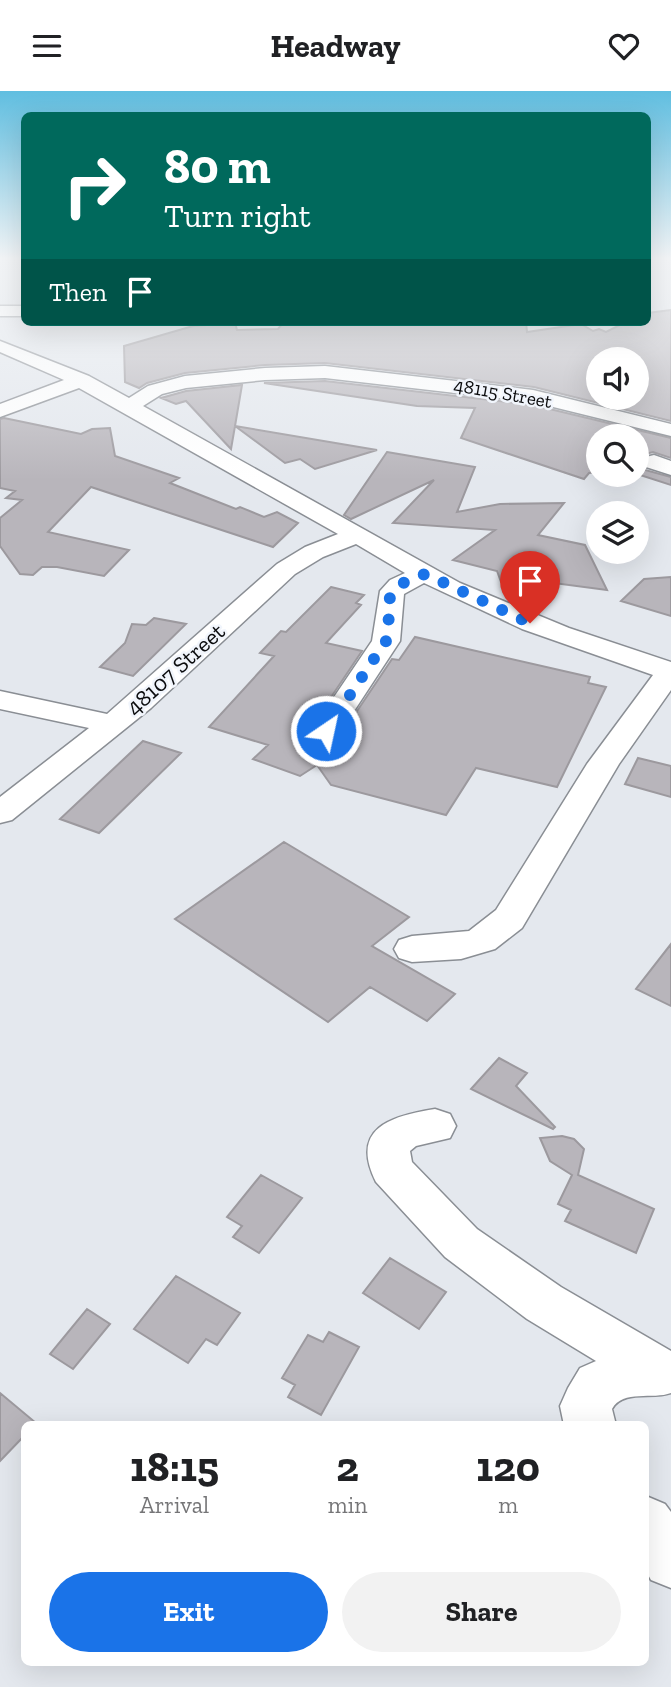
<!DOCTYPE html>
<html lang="en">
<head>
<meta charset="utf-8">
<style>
  :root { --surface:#fff; --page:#f2f2f2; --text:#202124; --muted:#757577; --accent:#1a73e8 }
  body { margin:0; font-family:"Zilla Slab",serif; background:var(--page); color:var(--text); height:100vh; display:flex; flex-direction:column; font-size:26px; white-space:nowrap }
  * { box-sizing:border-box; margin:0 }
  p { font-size:23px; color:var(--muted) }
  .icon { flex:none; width:38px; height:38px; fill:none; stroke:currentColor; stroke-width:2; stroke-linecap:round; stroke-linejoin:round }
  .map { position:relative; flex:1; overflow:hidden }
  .side { position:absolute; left:21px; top:1330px; width:628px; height:245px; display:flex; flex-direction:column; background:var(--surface); border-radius:10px; box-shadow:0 7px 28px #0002 }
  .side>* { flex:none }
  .top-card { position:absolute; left:21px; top:21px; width:630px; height:214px; border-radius:10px; box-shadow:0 7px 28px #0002; background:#00695c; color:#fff; overflow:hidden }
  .tools { position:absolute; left:586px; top:256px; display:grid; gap:14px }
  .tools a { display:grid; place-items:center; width:63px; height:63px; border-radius:50%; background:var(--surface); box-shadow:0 7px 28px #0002; font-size:35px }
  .pin { position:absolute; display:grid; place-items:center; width:60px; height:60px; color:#fff; margin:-72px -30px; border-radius:50% 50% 50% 0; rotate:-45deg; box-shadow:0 0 7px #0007 }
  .pin .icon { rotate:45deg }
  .me { position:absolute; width:77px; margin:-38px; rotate:34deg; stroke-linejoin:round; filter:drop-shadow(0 0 5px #0008) }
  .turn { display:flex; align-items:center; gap:24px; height:147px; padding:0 28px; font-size:32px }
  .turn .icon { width:91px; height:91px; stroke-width:2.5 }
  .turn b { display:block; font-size:49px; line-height:60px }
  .then { display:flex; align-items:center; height:66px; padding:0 28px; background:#0003; gap:14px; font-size:26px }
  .eta { display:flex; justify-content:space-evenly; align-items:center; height:119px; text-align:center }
  .eta b { font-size:42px; font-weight:700; line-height:49px }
  .cta { display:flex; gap:14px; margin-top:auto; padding:14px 28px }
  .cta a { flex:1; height:80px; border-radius:42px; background:var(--accent); color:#fff; font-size:28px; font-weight:700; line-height:80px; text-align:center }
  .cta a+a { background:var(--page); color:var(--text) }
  header { display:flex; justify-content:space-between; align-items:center; height:91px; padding:0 28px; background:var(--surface); font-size:32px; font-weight:700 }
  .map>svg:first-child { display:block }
  .building { fill:#b8b5bb; stroke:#9c999e; stroke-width:2; fill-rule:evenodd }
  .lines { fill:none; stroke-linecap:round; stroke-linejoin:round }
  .minor-casing { stroke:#8a8e94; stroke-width:3 }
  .minor { fill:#fff; fill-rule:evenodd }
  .route { stroke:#1a73e8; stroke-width:12; stroke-dasharray:0 21.6 }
  .labels { text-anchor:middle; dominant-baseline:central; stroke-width:5; stroke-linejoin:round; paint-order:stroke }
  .far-street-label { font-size:19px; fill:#0b0c0e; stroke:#f1f5fc }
  .street-label { font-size:23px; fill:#0b0c0e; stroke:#f1f5fc }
</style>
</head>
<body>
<header><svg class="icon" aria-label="menu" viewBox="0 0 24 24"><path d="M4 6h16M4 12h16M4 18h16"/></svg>Headway<svg class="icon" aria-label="heart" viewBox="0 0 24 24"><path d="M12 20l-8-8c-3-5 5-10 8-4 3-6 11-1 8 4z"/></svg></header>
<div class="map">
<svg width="671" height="1596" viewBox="0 0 671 1596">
  <rect width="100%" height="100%" fill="#e4e8ee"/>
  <path class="building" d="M671,219v111l-137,-34 -209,-24 -60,2 -80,8 -38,10 -8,5 -14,-6 -1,-36 69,-20 42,-3 2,7 41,-1 6,-7h242l1,10 54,-8 12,7 6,-2 7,3 20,-10h22v-9zM598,268h39v38h-39z
    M325,290l208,24 138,33v20l-18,-6 -8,2 -4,7 4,9 26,7v8l-34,-11v-38h-39v36l-9,1 -5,6 -123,-41 14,-30 -58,-2 -153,-23z
    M242,294l-7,41 142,24 -62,19 -15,-10 -15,4 -50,-37 -4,23 -45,-48 -10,3 -15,-6 25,-7z
    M4,327l77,16 11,-5 18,-1 5,28 64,22 -9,5 66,26 4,-2 24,10 13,-5 21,11 -25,24 -182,-60 -43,45 81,18 -25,26 -47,-9h-15l-9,8 -13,-1 -20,-28v-28l22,-18 -16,-2 9,-7 -15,-3v-69z
    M387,361l88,15 -18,45 43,-8 64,-1 -26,32 47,10 22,45 -53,-7 -13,15 -29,-7 -11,-9 -4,-11 -44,-11 42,-30 -102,-7 41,-43 -83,39 -7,-4z
    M671,486v39l-50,-15 23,-22z
    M331,496l33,8 -8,8 5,2 -35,38 36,8 -53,79 4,8 12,5 14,-5 53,-79 7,1 16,-23 175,40 -2,6 18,4 -49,100 -81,-19 -30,47 -115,-30 -14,-20 -17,11 -47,-17 15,-14 -59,-18 65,-71 -14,-3 21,-22 5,1z
    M154,527l32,6 -53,52 -33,-9 25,-24 7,-19 14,1z
    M143,650l38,12 -82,80 -39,-14z
    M638,667l33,8v31l-46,-13z
    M284,751l125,75 -37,29 83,48 -28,27 -57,-34 -42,35 -153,-103z
    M671,853v62l-35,-17z
    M499,967l28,15 -11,13 39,41 -2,2 -82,-40z
    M562,1045l12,3 10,10 -6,26 76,34 -18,44 -71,-32 6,-11 -13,-6 14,-29 -22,-14 -10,-23z
    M261,1084l41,23 -43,55 -26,-16 9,-11 -15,-9z
    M390,1167l56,34 -27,37 -56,-36z
    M176,1185l64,37 -23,32 -11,-6 -18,24 -54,-34z
    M87,1218l23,15 -37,45 -23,-15z
    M329,1241l30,15 -38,68 -33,-18 7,-12 -13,-7 26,-43 15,7z
    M0,1302l36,30 -12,2v11l-24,25z"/>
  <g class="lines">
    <g class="minor-casing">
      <path id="minor" d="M0,215h24v10h-24z
        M0,250l89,35 40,22 19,-12 37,-10 80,-8 60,-2 208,24 138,34v12l-138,-34 -208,-24 -60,2 -79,8 -24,6 -19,12 317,177 109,45 102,34v28l-52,74 -97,164 -27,21 -34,10 -49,3 -13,-4 -5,-9 5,-9 13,-4 57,-5 27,-21 91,-146 66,-89 -131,-46 -98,-46 -20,11 -4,47 -63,96 -11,3 -11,-3 -4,-6 61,-90 8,-50 10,-11 15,-7 -49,-29 -33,13 -28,17 -144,134 -139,112 -12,3v-26l89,-69 -89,-19v-18l107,23 170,-150 28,-17 33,-13 -259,-146 -79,29v-13l64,-24 -64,-28z
        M654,364l17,6v14l-25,-8 -3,-5 3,-5z
        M435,1018l15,5 6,12 -6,12 -34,8 -6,5 2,11 65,67 84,58 110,64v42c-18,7 -48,-4 -59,16l4,16h-52l-4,-19 8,-18 12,-20 16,-7 -69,-42 -82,-62 -69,-75c-27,-54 15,-66 59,-73z
        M646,1405l19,8 6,8v76l-20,-8 -5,-9z"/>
    </g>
    <use href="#minor" class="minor"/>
  </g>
  <linearGradient id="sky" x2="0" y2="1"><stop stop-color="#60bee0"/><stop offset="0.43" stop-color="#f3f5f7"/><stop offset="1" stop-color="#f3f5f7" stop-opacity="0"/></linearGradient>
  <rect width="671" height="389" fill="url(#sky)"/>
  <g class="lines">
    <path class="route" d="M326,640l60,-90c9,-41 -12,-50 39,-67l105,49"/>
  </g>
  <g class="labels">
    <g class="far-street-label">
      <text transform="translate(503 302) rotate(10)">48115 Street</text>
    </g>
    <g class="street-label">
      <text transform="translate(175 578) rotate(-42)">48107 Street</text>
    </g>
  </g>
</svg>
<div class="tools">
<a><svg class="icon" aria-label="sound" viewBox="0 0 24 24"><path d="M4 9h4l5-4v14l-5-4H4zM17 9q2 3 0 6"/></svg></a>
<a><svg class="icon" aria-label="search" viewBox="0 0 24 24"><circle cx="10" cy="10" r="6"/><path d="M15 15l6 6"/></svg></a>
<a><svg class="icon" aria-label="layers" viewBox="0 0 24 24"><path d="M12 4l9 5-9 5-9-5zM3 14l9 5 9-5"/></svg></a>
</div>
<div class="pin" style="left:530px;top:532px;background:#d93025"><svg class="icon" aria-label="arrive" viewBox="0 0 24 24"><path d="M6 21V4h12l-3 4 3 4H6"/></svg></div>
<svg class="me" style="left:326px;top:640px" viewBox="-20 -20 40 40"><circle r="17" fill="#1a73e8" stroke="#fff" stroke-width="3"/><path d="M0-11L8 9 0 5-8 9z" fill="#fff"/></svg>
<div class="top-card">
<div class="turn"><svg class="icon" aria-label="right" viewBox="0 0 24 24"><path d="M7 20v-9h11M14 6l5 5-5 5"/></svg><div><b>80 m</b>Turn right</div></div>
<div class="then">Then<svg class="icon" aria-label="arrive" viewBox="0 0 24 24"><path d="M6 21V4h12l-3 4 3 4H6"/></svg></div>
</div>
<section class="side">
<div class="eta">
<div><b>18:15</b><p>Arrival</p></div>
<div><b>2</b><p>min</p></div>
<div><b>120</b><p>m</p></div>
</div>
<div class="cta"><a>Exit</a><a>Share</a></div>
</section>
</div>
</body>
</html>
